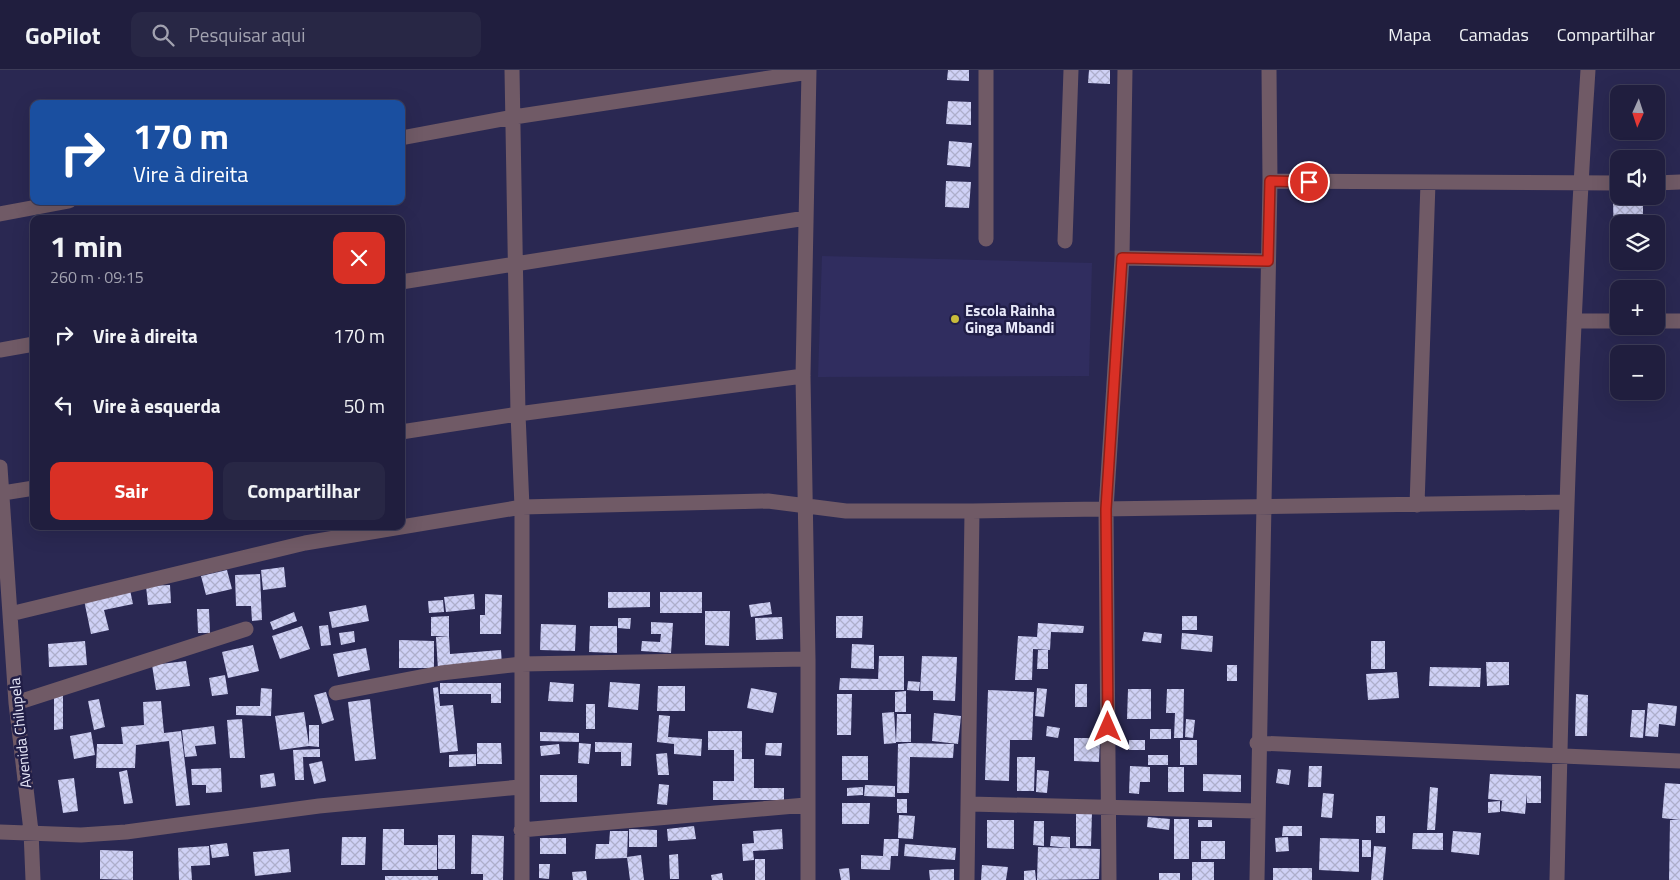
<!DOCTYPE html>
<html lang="pt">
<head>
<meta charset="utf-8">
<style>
  :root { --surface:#201e3e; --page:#282745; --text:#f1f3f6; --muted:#a2a2b0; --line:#3d3c58; --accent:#d93025 }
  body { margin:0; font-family:"Titillium Web",sans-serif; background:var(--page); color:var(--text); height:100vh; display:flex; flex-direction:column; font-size:19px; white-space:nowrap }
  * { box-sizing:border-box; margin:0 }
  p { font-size:16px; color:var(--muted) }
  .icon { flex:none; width:28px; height:28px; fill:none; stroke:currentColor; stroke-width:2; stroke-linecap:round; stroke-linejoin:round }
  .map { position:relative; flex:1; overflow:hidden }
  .panel { position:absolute; left:30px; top:145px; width:375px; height:315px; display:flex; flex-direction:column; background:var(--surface); border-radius:10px; box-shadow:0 5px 20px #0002,0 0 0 1px var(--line) }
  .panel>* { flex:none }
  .top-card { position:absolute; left:30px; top:30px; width:375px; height:105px; border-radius:10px; box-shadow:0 5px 20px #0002,0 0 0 1px var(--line); background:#1a4fa0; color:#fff; overflow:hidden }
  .needle { width:32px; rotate:183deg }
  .buttons { position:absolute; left:1610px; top:15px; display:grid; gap:10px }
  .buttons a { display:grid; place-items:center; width:55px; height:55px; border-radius:10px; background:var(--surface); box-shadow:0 5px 20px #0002,0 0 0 1px var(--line); font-size:25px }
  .pin { position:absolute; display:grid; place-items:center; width:42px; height:42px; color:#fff; margin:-21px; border:2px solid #fff; border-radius:50%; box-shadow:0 1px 5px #0007 }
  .me { position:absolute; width:55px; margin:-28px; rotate:0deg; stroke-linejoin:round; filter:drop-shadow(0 0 4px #0008) }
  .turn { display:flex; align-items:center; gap:18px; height:105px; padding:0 20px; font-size:22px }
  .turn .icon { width:65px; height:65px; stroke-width:2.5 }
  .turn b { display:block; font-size:35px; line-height:42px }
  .round { display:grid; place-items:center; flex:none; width:52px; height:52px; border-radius:10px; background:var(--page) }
  .summary { display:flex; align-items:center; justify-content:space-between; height:85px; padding:0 20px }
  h1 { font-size:30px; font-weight:700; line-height:38px }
  .action { display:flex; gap:10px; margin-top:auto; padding:10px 20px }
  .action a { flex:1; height:58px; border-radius:10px; background:var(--accent); color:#fff; font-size:20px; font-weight:700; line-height:58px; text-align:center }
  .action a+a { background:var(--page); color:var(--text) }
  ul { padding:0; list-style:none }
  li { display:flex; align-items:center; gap:15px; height:70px; padding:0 20px }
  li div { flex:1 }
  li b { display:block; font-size:19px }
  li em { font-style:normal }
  header { display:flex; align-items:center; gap:30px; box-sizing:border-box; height:70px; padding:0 25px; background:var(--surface); border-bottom:1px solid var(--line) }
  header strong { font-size:24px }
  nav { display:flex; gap:28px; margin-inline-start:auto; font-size:18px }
  .search { width:350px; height:45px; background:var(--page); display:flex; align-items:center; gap:12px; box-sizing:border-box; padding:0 18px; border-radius:10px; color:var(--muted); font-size:19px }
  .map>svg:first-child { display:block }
  .built { fill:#302d5f }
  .building { fill:url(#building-cross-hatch) }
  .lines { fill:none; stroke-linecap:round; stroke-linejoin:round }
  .street { stroke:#705a66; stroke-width:15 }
  .route-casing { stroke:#8d1f18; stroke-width:12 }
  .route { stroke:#d93025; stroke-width:9 }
  .poi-dot { fill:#c8bb3b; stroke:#211e47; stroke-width:2 }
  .labels { text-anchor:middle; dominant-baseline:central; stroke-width:5; stroke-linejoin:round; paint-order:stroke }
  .poi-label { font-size:15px; font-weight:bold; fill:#e8e9fa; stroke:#211e47; text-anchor:start }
  .street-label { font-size:15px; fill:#e8e9fa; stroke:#211e47 }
</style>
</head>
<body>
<header>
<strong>GoPilot</strong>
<div class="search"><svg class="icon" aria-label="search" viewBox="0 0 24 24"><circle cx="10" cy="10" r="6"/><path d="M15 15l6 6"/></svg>Pesquisar aqui</div>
<nav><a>Mapa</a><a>Camadas</a><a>Compartilhar</a></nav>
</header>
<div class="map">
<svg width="1680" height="810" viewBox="0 0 1680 810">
  <defs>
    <pattern id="building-cross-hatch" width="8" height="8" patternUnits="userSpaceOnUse" patternTransform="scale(1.25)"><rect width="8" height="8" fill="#cfd1f6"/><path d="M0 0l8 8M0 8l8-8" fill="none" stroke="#adaecb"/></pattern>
  </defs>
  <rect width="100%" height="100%" fill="#2a2852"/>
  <path class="built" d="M822,186l270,7 -3,113 -271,1z"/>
  <path class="building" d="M948,0h21v11l-22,-1z
    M1089,0h21v14l-22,-1z
    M948,31l23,1v23l-25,-1z
    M949,71l23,2 -2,24 -23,-2z
    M946,111l25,1 -2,26 -24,-1z
    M1613,130h30v24h-24v25h-5z
    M284,497l2,20 -23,3 -2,-20z
    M227,500l5,19 -26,6 -5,-19z
    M260,504l2,46 -10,1 -1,-15h-15l-1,-31z
    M170,515l1,18 -23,2 -2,-19z
    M130,520l3,14 -29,6 5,20 -18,4 -7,-34z
    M608,522h42v15l-42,1z
    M660,522h42v21h-42z
    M474,524l1,15 -29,3 -2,-15z
    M485,524l17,1 -1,39h-21v-19h5z
    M443,530l1,12 -15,1 -1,-12z
    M770,532l2,12 -21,3 -2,-12z
    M366,535l3,16 -37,7 -3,-16z
    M197,539h12l1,24h-12z
    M705,541h25l-1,35 -24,-1z
    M294,542l3,9 -24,9 -3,-8z
    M449,546v20h-18v-19z
    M836,546h27l-1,22h-26z
    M1182,546h15v14h-15z
    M782,547l1,22 -27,1 -1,-22z
    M618,548h13l-1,11 -12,-1z
    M651,552l22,1 -2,30 -30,-2 1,-10 18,1 1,-8h-10z
    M1038,553l46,3 -1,7 -32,-1 -1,18 -17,-1 -1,31h-17l3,-44 19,1z
    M541,554l35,1 -1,26 -35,-1z
    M328,555l3,20 -10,1 -2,-20z
    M302,556l8,23 -30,10 -8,-23z
    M590,556h27v27l-28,-1z
    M354,561l1,11 -14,3 -2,-12z
    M1144,562l18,2 -1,9 -19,-2z
    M1182,563l31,3 -1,16 -31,-3z
    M449,566l1,18 51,-4 1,15 -64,5 -2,-33z
    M399,570l35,1v27h-35z
    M85,571l2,24 -38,2 -1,-23z
    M1371,571h14v28h-14z
    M852,574l22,1v24l-23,-1z
    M253,575l6,26 -31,7 -6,-26z
    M366,578l4,22 -32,7 -5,-23z
    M1038,580h10v19h-11z
    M879,586h25v34h-65l1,-12 38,1z
    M922,586l35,1 -2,44 -22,-1v-9h-13z
    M186,591l4,25 -34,4 -4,-25z
    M1486,592h23v23l-22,1z
    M1227,595h10v16h-10z
    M1430,597l51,1 -1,19 -51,-1z
    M1397,602l2,26 -31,2 -2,-26z
    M225,605l3,19 -16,2 -3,-18z
    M908,611l12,1 -1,9 -12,-1z
    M550,612l24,2 -1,18 -25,-1z
    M610,612l30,2 -2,26 -30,-3z
    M440,613h61v20h-10v-9h-51z
    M1075,614h12v23h-12z
    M658,616h27v25h-28z
    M438,617l2,19 13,-1 5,46 -18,2 -7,-65z
    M261,618l11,1 -1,27 -35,-1v-9h24z
    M751,618l26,5 -4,20 -26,-5z
    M1037,618l10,1 -3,28 -9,-1z
    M1128,619h23v30h-24z
    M1167,619h17l-1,49h-9l1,-25h-9z
    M988,620l46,2 -2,48h-22l-1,41 -24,-1z
    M906,621v21h-11v-20z
    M326,622l8,28 -12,4 -8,-29z
    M837,624h15l-1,41h-14z
    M1576,624l12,1 -1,41h-12z
    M54,625h9v34l-9,1z
    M99,629l6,28 -11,3 -6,-29z
    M370,629l6,60 -21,2 -7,-59z
    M161,631l3,32 17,-2 9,74 -14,1 -7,-65 -33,4 -1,23h-39l1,-24h26l-2,-17 23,-2 -1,-23z
    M1648,633l29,3 -2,20 -16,-2 -1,13 -13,-1z
    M586,634h9v25h-9z
    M1632,640h13l-2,28 -13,-1z
    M304,642l5,33v-20h10v22l-10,-1 -29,4 -5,-34z
    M894,642l2,31 -12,1 -2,-31z
    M934,643l27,3 -3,28 -26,-3z
    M897,644h14v28h-15z
    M659,645l11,1 -2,21 34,2 -1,17 -27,-2v-10l-17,-2z
    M242,649l3,39h-15l-3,-38z
    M1186,649l9,1 -2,18 -8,-1z
    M214,656l2,18 -21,2 2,10 -12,1 -3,-27z
    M1047,656l13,2 -2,10 -12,-2z
    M1150,659h21v10h-21z
    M708,661h34v28h12v29h30v12h-71v-19h21v-31h-26z
    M91,662l4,23 -21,4 -4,-23z
    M540,662l39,1v9l-39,-1z
    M1074,668h26l-1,24 -25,-1z
    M1129,670h16v10h-16z
    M1180,670h17v25h-17z
    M595,672l37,1 -1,23h-10v-14h-26z
    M477,673h24l1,21h-25z
    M579,673l12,1 -2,20 -11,-1z
    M766,673h16l-1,13 -16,-1z
    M909,673l45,1 -1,14 -43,-1 -1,36h-12l1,-49z
    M559,674l1,10 -19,2 -1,-10z
    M320,679v8h-17l1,23h-9l-2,-30z
    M667,683l2,22h-11l-2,-21z
    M476,684v12l-27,1v-12z
    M1148,685h20v10h-20z
    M842,686h26v24h-26z
    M1017,687h18l-1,34h-17z
    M322,691l4,20 -12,3 -5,-20z
    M1130,696l20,1v15h-10l-1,12 -10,-1z
    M1309,696h13l-1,21h-13z
    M1168,697h16v25h-16z
    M221,698l1,24 -16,1v-8h-14l-1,-16z
    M1278,699l13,1 -2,15 -13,-2z
    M127,700l6,33 -9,1 -5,-32z
    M1037,700l12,1 -2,22 -11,-1z
    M274,703l2,13 -15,2 -1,-13z
    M1203,704l38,1v17l-38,-1z
    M1490,704l51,2v27h-14v-10l-2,21 -24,-3 1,-10h3l-17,-2z
    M540,705h37v27h-37z
    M74,708l4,33 -15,2 -5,-33z
    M1665,713l15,1v36l-18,-2z
    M659,714l10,1 -2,20 -10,-1z
    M865,715l30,1v11l-31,-1z
    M863,717v8l-16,1v-8z
    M1430,717l8,1 -3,42h-8z
    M1323,723l11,1 -2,24 -11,-1z
    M897,729h10v14h-10z
    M1500,731v11l-12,1v-11z
    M842,733h28l-1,21h-27z
    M1076,742h16l-1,34h-15z
    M899,745l16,1 -2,23 -15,-1z
    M1376,746h9v17h-9z
    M1148,747l22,2 -1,11 -22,-3z
    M1174,749h15v40h-15z
    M987,750h27v29l-27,-1z
    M1198,750h14v7h-14z
    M1670,750h10v60h-11z
    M1034,751h10v25l-11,-1z
    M694,756l2,13 -28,2 -1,-12z
    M1283,756h19v10h-20z
    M383,759h21v16h33v25h-55z
    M629,759l28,1v17h-28z
    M782,759l1,20 -30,2 1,9 -11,1 -1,-17 12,-1 -1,-12z
    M610,761h18l-1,27 -32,1 1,-15h13z
    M1453,761l28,2 -2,22 -28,-3z
    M1413,763h30v17l-31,-1z
    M438,765h17v34h-17z
    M472,765l32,1 -1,44h-20v-6h-12z
    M1051,766l19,1v11l-20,-2z
    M342,767h24l-1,28h-24z
    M1288,767l1,14 -13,1 -1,-14z
    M540,768h26v16h-26z
    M1320,768l39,1v33l-40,-2z
    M884,769h15l-1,17h-7l-1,14 -29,-1v-14l22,1z
    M1362,770h9v17h-9z
    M1201,771h24v18h-24z
    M227,773l2,13 -17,2 -2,-13z
    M905,774l51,4 -1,12 -51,-4z
    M209,776l1,19 -19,1 1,14h-13l-1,-32z
    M1374,776l12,1 -3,33h-12z
    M1038,777l62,2 -1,30 -62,1z
    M289,779l2,23 -36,4 -2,-24z
    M100,780l33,1v29l-33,-1z
    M678,784l1,25h-9l-1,-24z
    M641,785l3,25h-14l-3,-23z
    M755,789h10v21h-10z
    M1192,792h22v18h-22z
    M539,794h11l-1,15 -10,-1z
    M982,795l26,2 -2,13h-25z
    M849,798l1,12h-9l-2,-11z
    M1273,798h39v12h-39z
    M954,799v11h-24l-1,-10z
    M1035,800l1,10h-12v-9z
    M586,801l1,9h-14l-1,-8z
    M722,803l1,7h-11l-1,-5z
    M1159,803h21v7h-21z
    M385,806h53v4h-53z"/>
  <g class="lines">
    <path class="street" d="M512,0l6,344 4,93v373
      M986,0v169
      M401,68l113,-21 295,-45
      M1270,111l349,2
      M1656,113l24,-1
      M0,144l69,-13
      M1065,171l6,-171
      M1122,188l146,3
      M401,212l405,-64
      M1574,251h45
      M1656,251h24
      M0,280l34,-6
      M401,362l117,-18 285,-38
      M0,397l16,236 15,128 2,49
      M3,423l31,-5
      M1417,435l11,-322
      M10,544l295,-71 217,-36 246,-6 78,10h126l595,-9
      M336,623l105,-20 80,-9 287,-5
      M16,633l230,-74
      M1257,673l423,18
      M970,734l287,7
      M521,760l285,-25
      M0,762l81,3 45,-3 193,-26 201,-19
      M808,810v-221l-5,-283 6,-306
      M967,810l5,-369
      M1109,810l-3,-371 16,-251 3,-188
      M1257,810l13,-699 -1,-111
      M1557,810c6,-270 13,-540 31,-810"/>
  </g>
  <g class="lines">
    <g class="route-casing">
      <path id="route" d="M1108,657l-2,-218 16,-251 146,3 2,-80 39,1"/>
    </g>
    <use href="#route" class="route"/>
  </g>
  <circle class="poi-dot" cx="955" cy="249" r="5"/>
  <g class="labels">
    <g class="poi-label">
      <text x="965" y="240">Escola Rainha<tspan x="965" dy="17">Ginga Mbandi</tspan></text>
    </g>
    <g class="street-label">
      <text transform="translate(20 663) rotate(-96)">Avenida Chilupela</text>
    </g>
  </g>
</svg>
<div class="buttons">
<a><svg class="needle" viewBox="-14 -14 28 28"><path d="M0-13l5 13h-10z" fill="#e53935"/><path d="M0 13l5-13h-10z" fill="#a2a2b0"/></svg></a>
<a><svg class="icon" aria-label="sound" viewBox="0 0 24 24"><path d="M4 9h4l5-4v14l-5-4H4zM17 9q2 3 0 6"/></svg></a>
<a><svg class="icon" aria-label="layers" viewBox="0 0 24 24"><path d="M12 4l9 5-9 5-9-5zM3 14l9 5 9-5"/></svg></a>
<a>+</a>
<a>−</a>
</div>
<div class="pin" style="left:1309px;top:112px;background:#d93025"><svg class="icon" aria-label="arrive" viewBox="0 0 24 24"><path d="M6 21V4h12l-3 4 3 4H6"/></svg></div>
<svg class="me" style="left:1108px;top:657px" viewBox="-20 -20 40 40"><path d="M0-17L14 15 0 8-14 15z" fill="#d93025" stroke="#fff" stroke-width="4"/></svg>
<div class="top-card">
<div class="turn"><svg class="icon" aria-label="right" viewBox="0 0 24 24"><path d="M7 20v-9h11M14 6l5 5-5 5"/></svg><div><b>170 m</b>Vire à direita</div></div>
</div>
<section class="panel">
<div class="summary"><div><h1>1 min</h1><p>260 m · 09:15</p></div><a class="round" style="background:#d93025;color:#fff"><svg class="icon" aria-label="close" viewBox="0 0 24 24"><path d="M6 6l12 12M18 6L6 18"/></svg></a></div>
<ul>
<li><svg class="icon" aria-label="right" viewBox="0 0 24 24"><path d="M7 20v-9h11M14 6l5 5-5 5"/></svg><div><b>Vire à direita</b></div><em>170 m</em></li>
<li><svg class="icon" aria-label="left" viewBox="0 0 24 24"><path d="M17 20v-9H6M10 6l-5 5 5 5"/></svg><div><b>Vire à esquerda</b></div><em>50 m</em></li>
</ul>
<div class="action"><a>Sair</a><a>Compartilhar</a></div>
</section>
</div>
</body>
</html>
